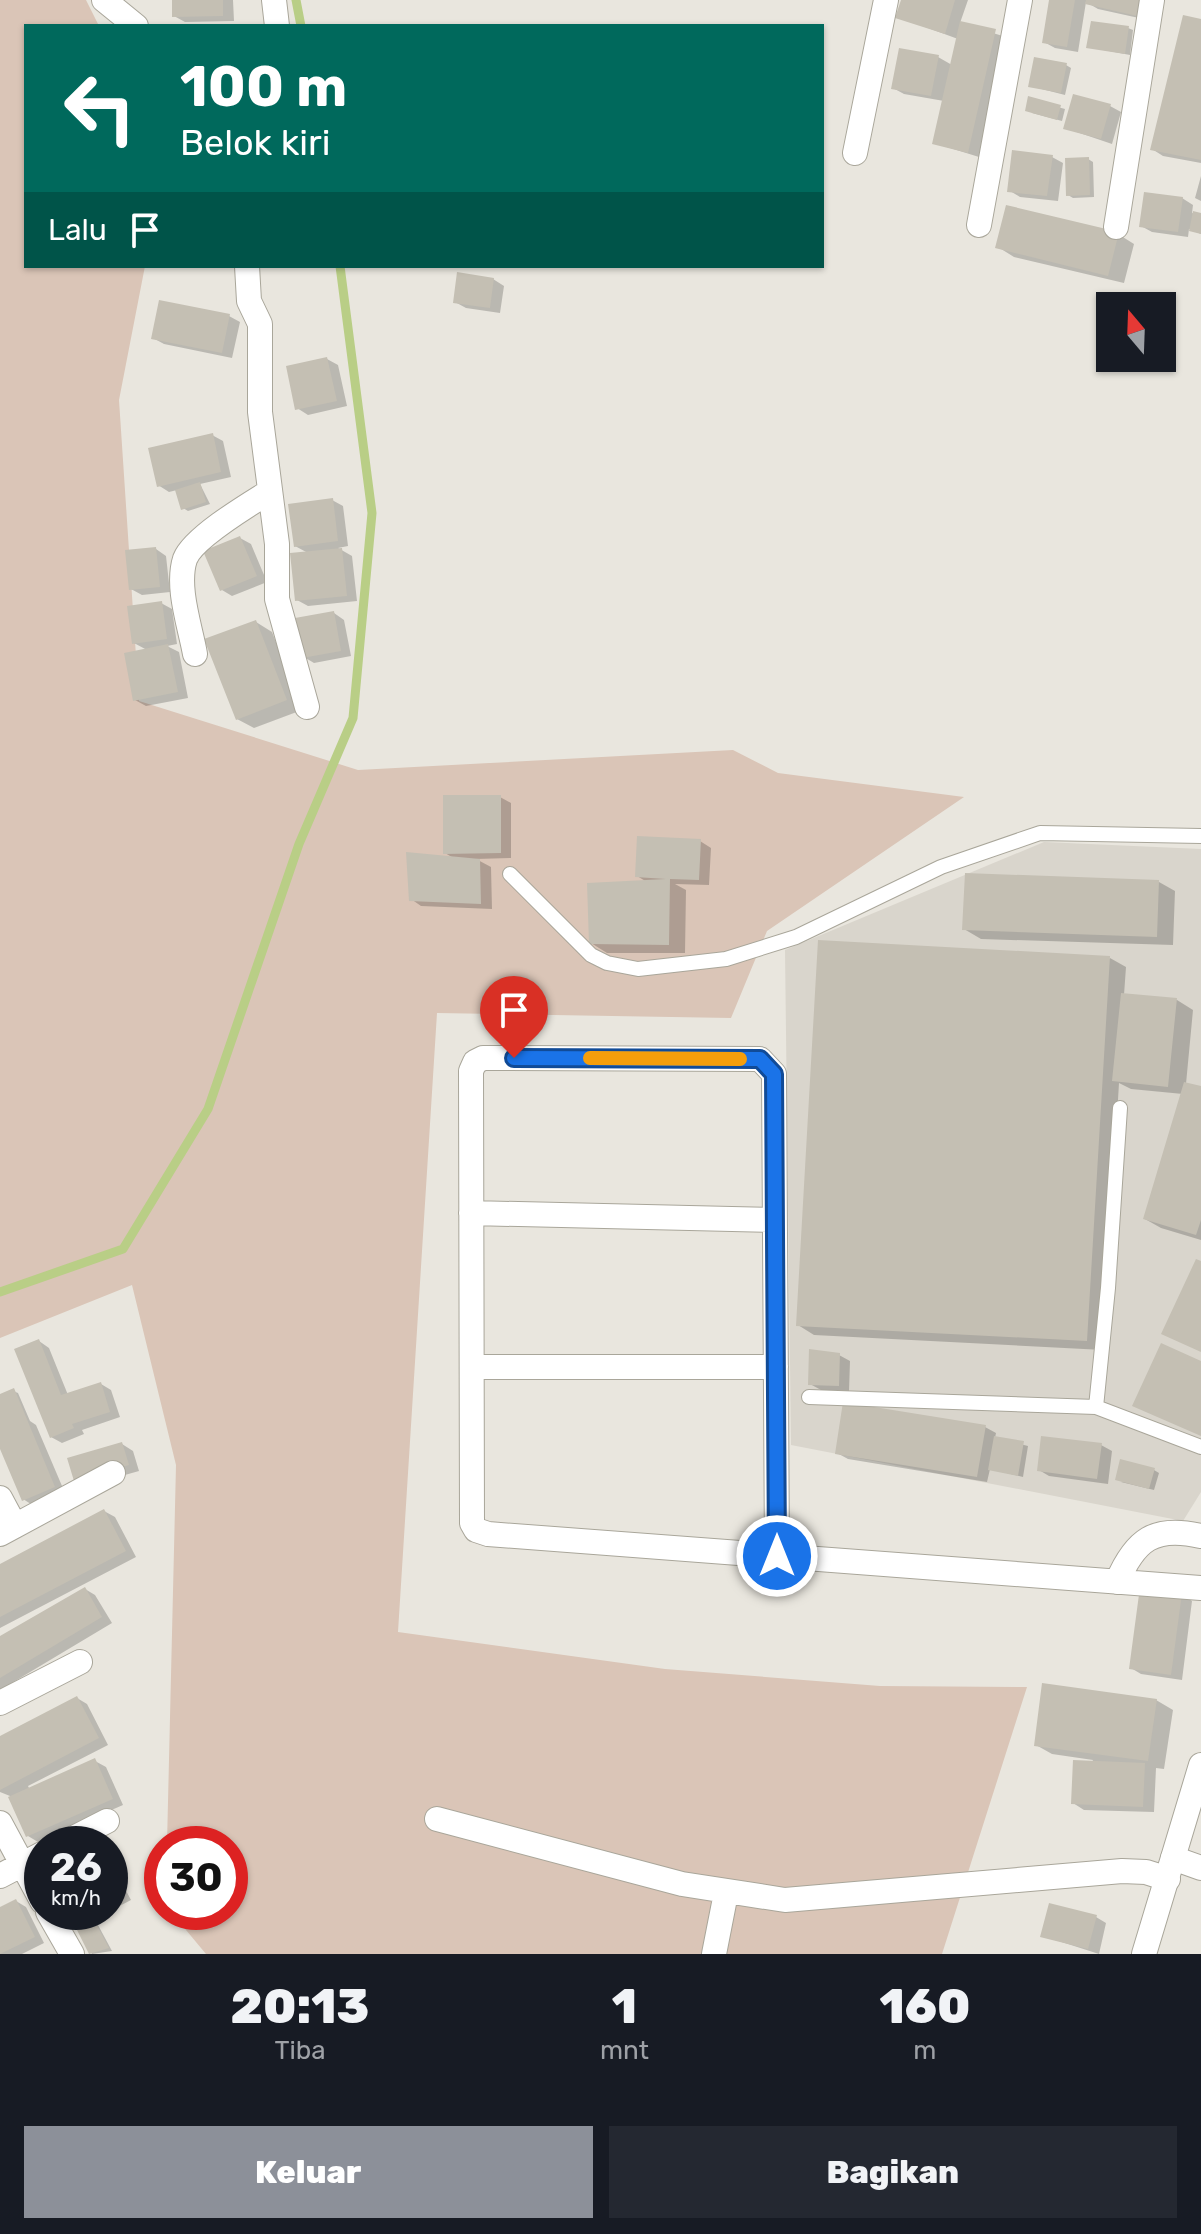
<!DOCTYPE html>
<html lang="id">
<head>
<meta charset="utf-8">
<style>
  :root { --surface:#171b24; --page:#242831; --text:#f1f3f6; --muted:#9ea1a6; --accent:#8c9099 }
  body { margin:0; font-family:Rubik,sans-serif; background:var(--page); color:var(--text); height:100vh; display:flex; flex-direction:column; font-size:30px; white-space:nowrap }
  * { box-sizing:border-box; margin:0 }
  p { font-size:26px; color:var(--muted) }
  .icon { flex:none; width:44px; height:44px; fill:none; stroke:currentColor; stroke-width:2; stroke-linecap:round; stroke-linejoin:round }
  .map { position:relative; height:1954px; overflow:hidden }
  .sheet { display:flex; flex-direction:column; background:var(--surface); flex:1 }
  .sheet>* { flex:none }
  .banner { position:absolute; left:24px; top:24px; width:800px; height:244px; border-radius:0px; box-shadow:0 2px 6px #0004; background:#00695c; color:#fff; overflow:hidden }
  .needle { width:52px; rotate:341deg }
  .buttons { position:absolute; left:1096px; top:292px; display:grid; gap:16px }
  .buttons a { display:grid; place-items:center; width:80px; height:80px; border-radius:0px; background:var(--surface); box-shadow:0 2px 6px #0004; font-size:40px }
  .speed { position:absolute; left:24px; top:1826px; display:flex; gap:16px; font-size:40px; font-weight:700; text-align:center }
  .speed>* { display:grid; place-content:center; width:104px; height:104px; border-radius:50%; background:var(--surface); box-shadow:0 2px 6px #0004; line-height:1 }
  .speed small { font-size:20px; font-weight:400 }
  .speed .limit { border:12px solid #d22; background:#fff; color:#111 }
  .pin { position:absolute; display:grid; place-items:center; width:68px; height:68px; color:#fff; margin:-82px -34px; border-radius:50% 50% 50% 0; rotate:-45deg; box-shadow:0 0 8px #0007 }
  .pin .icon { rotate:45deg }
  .me { position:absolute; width:88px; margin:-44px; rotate:0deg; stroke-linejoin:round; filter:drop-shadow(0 0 6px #0008) }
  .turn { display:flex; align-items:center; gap:28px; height:168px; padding:0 24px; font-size:36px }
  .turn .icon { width:104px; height:104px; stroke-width:2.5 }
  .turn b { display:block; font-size:56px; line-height:68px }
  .then { display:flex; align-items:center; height:76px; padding:0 24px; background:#0003; gap:16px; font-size:30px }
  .eta { display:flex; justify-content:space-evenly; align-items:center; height:136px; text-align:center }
  .eta b { font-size:48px; font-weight:800; line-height:56px }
  .primary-button { display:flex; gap:16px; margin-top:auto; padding:16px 24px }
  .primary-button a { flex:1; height:92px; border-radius:0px; background:var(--accent); color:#fff; font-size:32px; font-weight:800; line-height:92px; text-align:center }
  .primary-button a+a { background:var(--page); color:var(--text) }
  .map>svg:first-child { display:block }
  .built { fill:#d9d5cc }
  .green { fill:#dac5b7 }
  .shadow { fill:#0003 }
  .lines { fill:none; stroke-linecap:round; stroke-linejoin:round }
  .stream { stroke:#b9ce86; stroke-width:9 }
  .building { fill:#c4bfb3 }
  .service-casing { stroke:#a9a69a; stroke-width:16 }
  .minor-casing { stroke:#a9a69a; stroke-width:26 }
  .tertiary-casing { stroke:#a9a69a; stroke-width:26 }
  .service { stroke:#fff; stroke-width:14 }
  .minor { stroke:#fff; stroke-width:24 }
  .tertiary { stroke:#fff; stroke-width:24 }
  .route-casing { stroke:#114b97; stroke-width:20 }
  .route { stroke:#1a73e8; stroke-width:14 }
  .slow { stroke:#f59e0b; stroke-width:14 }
</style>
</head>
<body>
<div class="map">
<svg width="1201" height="1954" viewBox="0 0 1201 1954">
  <rect width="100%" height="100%" fill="#e9e6de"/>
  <path class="built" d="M1044,842l157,7v643l-18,29 -392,-76 -6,-495z"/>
  <path class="green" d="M0,0h86l13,26h-73v240h119l-26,134 20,301 219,69 375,-20 45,23 186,24 -197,134 -36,87 -294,-5 -39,619 267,37 215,17 147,1 -85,267h-736l-35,-42h59v-68h-63l9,-379 -44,-180 -132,53z"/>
  <path class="shadow" d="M174,0h59l1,21 -49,1 -11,-6z
    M903,0h65l-8,23 46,14 -27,120 -45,-14 10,-42 -40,-7 -11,-6 45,-31 14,8 6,-26 -60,-22z
    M1051,0h102l-5,20 -50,-11 -12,-7 -8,50 -23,-4 -11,-6z
    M1201,21v142l-38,-7 -11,-7z
    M1128,28l5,2 -3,25 -42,-8z
    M1066,65l5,3 -6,27 -35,-9z
    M1029,99l36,10 -3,12 -30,-8z
    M1110,106l11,6 -9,32 -47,-16z
    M1052,157l11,6 -5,38 -38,-4 -10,-6z
    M1088,159l5,3 1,35 -21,1 -5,-3z
    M1201,176v25l-6,-3z
    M1182,198l11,7 -1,8 9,2v19l-12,-5 -1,8 -36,-5 -11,-6z
    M1118,234l16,10 -10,39 -110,-26 -16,-10z
    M493,279l11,7 -4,27 -34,-5 -11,-6z
    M229,316l11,6 -8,36 -68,-14 -11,-6z
    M327,359l11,6 9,41 -39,9 -11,-7z
    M212,435l11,6 8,36 -31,7 10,20 -22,7 -5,-3 -6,-18 -8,2 -11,-7z
    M332,500l11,6 5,40 -10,2 14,8 5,45 -49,5 -11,-6 11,-47 -13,-7z
    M240,538l11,6 16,38 -35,14 -10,-6z
    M156,549l10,7 4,36 -28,3 -11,-6z
    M161,603l11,6 5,35 -10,2 12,6 9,46 -42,8 -11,-6 12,-50 -13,-7z
    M334,613l10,7 7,36 -37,7 -10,-6z
    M256,622l16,10 30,78 -48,18 -17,-9z
    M500,797l11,6v55l-35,1 15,8 1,42 -71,-3 -10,-7 44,-40 -10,-6z
    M700,841l11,7 -2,37 -34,-1 11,6 -1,63h-78l-16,-10 56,-61 -10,-6z
    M1159,882l16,9 -2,54 -192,-6 -17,-10z
    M1110,958l16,9 -2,28 53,5 16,10 -7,74 15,5v151l-40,-12 -16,-9 38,-125 -52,-5 -12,-6 -16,267 -289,-15 -16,-10z
    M39,1341l10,7 19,47 33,-11 10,6 9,27 -38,13 2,4 -22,9 -11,-6z
    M839,1355l11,6 -1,30 -28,-1 -11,-6z
    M13,1391l5,2 12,28 6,4 29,68 -31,13 -11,-7 -23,-55v-48z
    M985,1427l11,6 -1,5 33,8 -5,31 -33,-8 -3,13 -139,-23 -11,-6z
    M122,1444l11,7 6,20 -53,15z
    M1101,1445l11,6 -4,33 -59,-8 -10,-6z
    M1154,1470l5,3 -5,17 -33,-8z
    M104,1511l11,6 21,40 -136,71v-62z
    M85,1589l10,6 17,28 -112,67v-51z
    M1182,1595l10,6 -10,79 -41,-6 -10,-6z
    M77,1698l10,6 21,41 -80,41 2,4 65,-29 11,6 17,38 -85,37 -10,-6 -18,-40 -10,-4v-54z
    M1156,1700l17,10 -9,59 -8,-1 -2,44 -70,-2 -11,-7 20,-43 -41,-6 -16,-9z
    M110,1861l21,39 -21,11z
    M16,1901l10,6 18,36 -22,11h-22v-45z
    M60,1912h47l-16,8 7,5 14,26 -20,3 -14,-27 -13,-5z
    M1096,1917l10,6 -7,31 -56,-18z"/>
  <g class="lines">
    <path class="stream" d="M296,0l5,26
      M0,1292l123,-43 85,-140 91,-265 54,-126 19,-205 -32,-247"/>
  </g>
  <path class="building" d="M172,0h51v16l-51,1z
    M901,0h54l-10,34 -50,-16z
    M1049,0h26l-8,47 -25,-4z
    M1086,0h55l-4,16 -52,-12z
    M1183,15l18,4v141l-51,-10z
    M960,21l36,8 -28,124 -36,-9z
    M1091,21l38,5 -4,28 -39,-6z
    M899,48l40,7 -8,41 -40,-7z
    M1034,57l33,6 -6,30 -33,-6z
    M1073,94l38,10 -10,35 -38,-10z
    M1028,96l33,9 -4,15 -32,-9z
    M1012,150l41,5 -6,41 -40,-4z
    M1089,157l1,38 -24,1 -1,-38z
    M1144,192l39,5 -5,35 -39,-5z
    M1006,205l113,27 -11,44 -113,-28z
    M1193,211l8,2v21l-12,-3z
    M457,272l37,6 -4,30 -37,-5z
    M159,300l71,14 -8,39 -71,-14z
    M327,357l10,44 -42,9 -9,-44z
    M213,433l8,39 -64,15 -9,-39z
    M200,482l6,20 -25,8 -6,-20z
    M333,498l5,43 -44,6 -6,-43z
    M240,536l17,40 -37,15 -17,-40z
    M156,547l4,40 -31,3 -4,-40z
    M342,548l5,48 -52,5 -5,-48z
    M162,601l5,38 -35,5 -5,-38z
    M334,611l7,40 -39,7 -7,-40z
    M256,620l31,80 -51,20 -32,-81z
    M168,644l10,48 -45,9 -9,-48z
    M443,795h58v58l-58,1z
    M637,836l64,3 -2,41 -29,-1 -1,66 -80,-1 -2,-61 79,-4 -31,-2z
    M406,852l74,7 1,45 -72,-3z
    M965,873l194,7 -2,57 -195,-7z
    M818,940l292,16 -23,385 -291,-15z
    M1121,993l56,5 -9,89 -56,-6z
    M1184,1082l17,4v134l-5,15 -53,-16z
    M1196,1259l5,2v91l-40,-18z
    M39,1339l22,56 40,-13 9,30 -38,12 2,4 -24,10 -36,-89z
    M1161,1343l40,18v75l-69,-30z
    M809,1349l31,4 -1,33 -31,-1z
    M14,1388l41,99 -33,14 -22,-52v-55z
    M843,1402l143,23 -9,52 -142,-23z
    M994,1436l30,5 -6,35 -30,-6z
    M1041,1436l61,7 -5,36 -60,-8z
    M122,1442l7,23 -55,16 -7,-23z
    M1120,1459l35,9 -6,21 -34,-9z
    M104,1509l22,42 -126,66v-53z
    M85,1587l17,30 -102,61v-42z
    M1140,1587l42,6 -11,82 -42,-6z
    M1042,1683l115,16 -9,62 -114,-15z
    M77,1696l22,42 -99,52v-54z
    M95,1758l18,41 -87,38 -18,-40z
    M1073,1760l72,3 -2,44 -72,-3z
    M16,1899l19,38 -35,17v-47z
    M1049,1903l48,12 -9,34 -48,-12z
    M94,1920l15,28 -20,6 -13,-26z"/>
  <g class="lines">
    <g class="service-casing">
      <path id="service" d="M510,874l81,81 16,8 31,6 88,-10 70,-22 145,-70 99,-34 161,3
        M809,1397l287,10 105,40
        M1096,1407l12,-119 12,-180"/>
    </g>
    <g class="minor-casing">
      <path id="minor" d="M104,0l32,26
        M274,0l3,26
        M855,153l31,-153
        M979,225l41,-225
        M1116,227l36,-227
        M247,266l2,35 11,23v88l17,132v55l30,108
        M195,654c-5,-28 -19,-67 -10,-95 8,-21 63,-54 84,-67
        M471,1213l302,7
        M472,1367h304
        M0,1498l15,28
        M0,1534l113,-61
        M777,1556l-3,-482 -14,-15 -277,-1 -8,4 -4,9 1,452 4,7 12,4 713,54
        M1117,1582c18,-42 37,-57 84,-46
        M0,1703l80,-41
        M437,1819l245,65 103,16 337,-29 24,1 22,7
        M0,1823l42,78
        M62,1844l45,-23
        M1173,1858l28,10
        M0,1876l42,-22
        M48,1912l24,42
        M714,1954l12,-61"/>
    </g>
    <g class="tertiary-casing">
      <path id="tertiary" d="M1144,1954l57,-189"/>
    </g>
    <use href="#service" class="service"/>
    <use href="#minor" class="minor"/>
    <use href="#tertiary" class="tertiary"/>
  </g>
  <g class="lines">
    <g class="route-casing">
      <path id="route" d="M514,1058l246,1 14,15 3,482"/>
    </g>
    <use href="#route" class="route"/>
    <path class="slow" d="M590,1058l150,1"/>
  </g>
</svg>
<div class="buttons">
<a><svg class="needle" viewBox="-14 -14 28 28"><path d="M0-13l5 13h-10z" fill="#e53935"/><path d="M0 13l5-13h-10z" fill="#9ea1a6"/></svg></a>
</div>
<div class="speed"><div>26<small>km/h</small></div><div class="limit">30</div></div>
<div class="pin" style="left:514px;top:1058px;background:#d93025"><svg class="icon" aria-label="arrive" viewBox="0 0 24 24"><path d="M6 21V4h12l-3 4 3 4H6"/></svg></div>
<svg class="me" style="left:777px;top:1556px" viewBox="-20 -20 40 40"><circle r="17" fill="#1a73e8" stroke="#fff" stroke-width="3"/><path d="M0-11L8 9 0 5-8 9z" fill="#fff"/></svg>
<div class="banner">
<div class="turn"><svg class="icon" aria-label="left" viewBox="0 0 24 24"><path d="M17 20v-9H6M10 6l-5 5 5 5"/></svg><div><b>100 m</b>Belok kiri</div></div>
<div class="then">Lalu<svg class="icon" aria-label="arrive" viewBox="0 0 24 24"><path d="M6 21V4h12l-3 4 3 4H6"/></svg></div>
</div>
</div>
<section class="sheet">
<div class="eta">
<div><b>20:13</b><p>Tiba</p></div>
<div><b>1</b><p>mnt</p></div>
<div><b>160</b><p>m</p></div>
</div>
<div class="primary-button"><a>Keluar</a><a>Bagikan</a></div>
</section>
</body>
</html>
